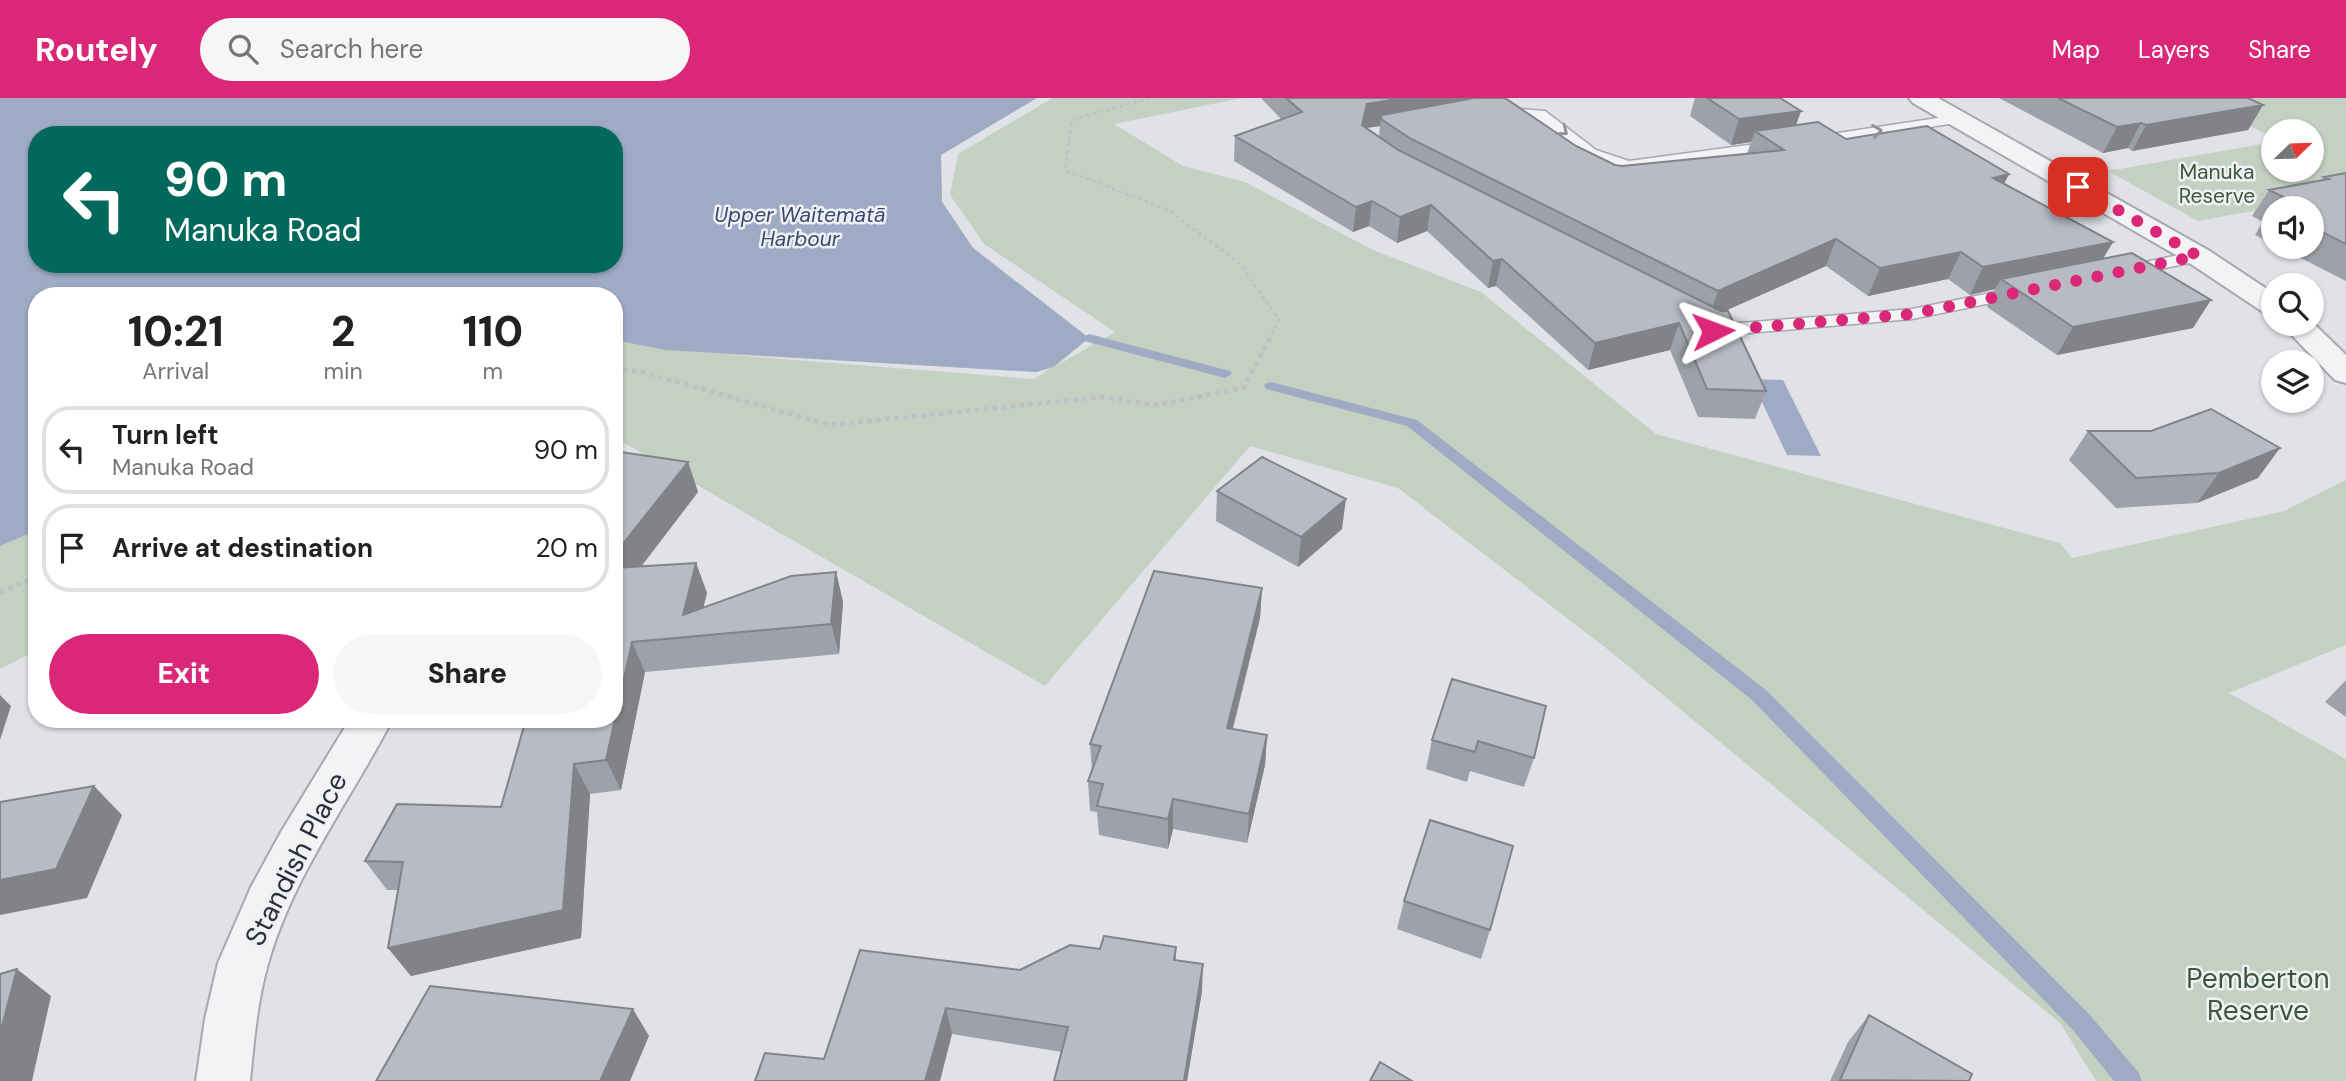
<!DOCTYPE html>
<html lang="en">
<head>
<meta charset="utf-8">
<style>
  :root { --surface:#fff; --page:#f6f6f6; --text:#222; --muted:#767676; --line:#e0e0e0; --accent:#db2777 }
  body { margin:0; font-family:"DM Sans",sans-serif; background:var(--page); color:var(--text); height:100vh; display:flex; flex-direction:column; font-size:26px; white-space:nowrap }
  * { box-sizing:border-box; margin:0 }
  p { font-size:23px; color:var(--muted) }
  .icon { flex:none; width:38px; height:38px; fill:none; stroke:currentColor; stroke-width:2; stroke-linecap:round; stroke-linejoin:round }
  .map { position:relative; flex:1; overflow:hidden }
  .sheet { position:absolute; left:28px; top:189px; width:595px; height:441px; display:flex; flex-direction:column; background:var(--surface); border-radius:28px; box-shadow:0 2px 5px #0004 }
  .sheet>* { flex:none }
  .hud { position:absolute; left:28px; top:28px; width:595px; height:147px; border-radius:28px; box-shadow:0 2px 5px #0004; background:#00695c; color:#fff; overflow:hidden }
  .needle { width:46px; rotate:67deg }
  .controls { position:absolute; left:2261px; top:21px; display:grid; gap:14px }
  .controls a { display:grid; place-items:center; width:63px; height:63px; border-radius:50%; background:var(--surface); box-shadow:0 2px 5px #0004; font-size:35px }
  .pin { position:absolute; display:grid; place-items:center; width:60px; height:60px; color:#fff; margin:-30px; border-radius:14px; box-shadow:0 4px 10px #0006 }
  .me { position:absolute; width:77px; margin:-38px; rotate:87deg; stroke-linejoin:round; filter:drop-shadow(0 0 5px #0008) }
  .turn { display:flex; align-items:center; gap:24px; height:147px; padding:0 21px; font-size:32px }
  .turn .icon { width:91px; height:91px; stroke-width:2.5 }
  .turn b { display:block; font-size:49px; line-height:60px }
  .eta { display:flex; justify-content:space-evenly; align-items:center; height:119px; text-align:center }
  .eta b { font-size:42px; font-weight:800; line-height:49px }
  .primary-button { display:flex; gap:14px; margin-top:auto; padding:14px 21px }
  .primary-button a { flex:1; height:80px; border-radius:42px; background:var(--accent); color:#fff; font-size:28px; font-weight:800; line-height:80px; text-align:center }
  .primary-button a+a { background:var(--page); color:var(--text) }
  ul { padding:0; list-style:none }
  li { display:flex; align-items:center; gap:21px; height:88px; margin:0 14px 10px; padding:0 7px; border:4px solid var(--line); border-radius:28px }
  li div { flex:1 }
  li b { display:block; font-size:26px }
  li em { font-style:normal }
  header { display:flex; align-items:center; gap:42px; box-sizing:border-box; height:98px; padding:0 35px; background:var(--accent); color:#fff }
  header strong { font-size:33px }
  nav { display:flex; gap:38px; margin-inline-start:auto; font-size:24px }
  .search { width:490px; height:63px; background:var(--page); display:flex; align-items:center; gap:18px; box-sizing:border-box; padding:0 24px; border-radius:38px; color:var(--muted); font-size:26px }
  .map>svg:first-child { display:block }
  .green { fill:#c4d1c2; fill-rule:evenodd }
  .water { fill:#9fabc4; fill-rule:evenodd }
  .lines { fill:none; stroke-linecap:round; stroke-linejoin:round }
  .stream { fill:#9fabc4; fill-rule:evenodd }
  .service-casing { stroke:#a6a8b1; stroke-width:3 }
  .minor-casing { stroke:#a6a8b1; stroke-width:4 }
  .path-far1 { stroke:#bfc0c6; stroke-width:2.5; stroke-dasharray:3.5 3.5; stroke-linecap:butt }
  .path { stroke:#bfc0c6; stroke-width:4.5; stroke-dasharray:4.5 4.5; stroke-linecap:butt }
  .service { fill:#f3f3f6; fill-rule:evenodd }
  .minor { fill:#f3f3f6; fill-rule:evenodd }
  .wall { fill:#9ea1a9; fill-rule:evenodd }
  .shaded-wall { fill:#818389 }
  .building { fill:#b8bbc4; stroke:#818389; stroke-width:2 }
  .oneway { stroke:#8f909a }
  .route { stroke:#db2777; stroke-width:12; stroke-dasharray:0 21.6 }
  .labels { text-anchor:middle; dominant-baseline:central; stroke-width:5; stroke-linejoin:round; paint-order:stroke }
  .far-park-label { font-size:21px; fill:#3a5839; stroke:#f0f1f5 }
  .far-water-label { font-size:21px; font-style:italic; fill:#39486d; stroke:#f0f1f5 }
  .near-street-label { font-size:28px; fill:#2b2e3d; stroke:#f0f1f5 }
  .near-park-label { font-size:28px; fill:#3a5839; stroke:#f0f1f5 }
</style>
</head>
<body>
<header>
<strong>Routely</strong>
<div class="search"><svg class="icon" aria-label="search" viewBox="0 0 24 24"><circle cx="10" cy="10" r="6"/><path d="M15 15l6 6"/></svg>Search here</div>
<nav><a>Map</a><a>Layers</a><a>Share</a></nav>
</header>
<div class="map">
<svg width="2346" height="983" viewBox="0 0 2346 983">
  <rect width="100%" height="100%" fill="#e0e2e8"/>
  <path class="green" d="M0,0h1037l-96,57 1,46 31,47 116,90 -33,28 59,-34 -131,-88 -34,-49 8,-41 94,-56h190l-128,26 69,42 62,16 128,68 108,42 175,142 404,109 12,15 212,-47 62,-31v165l-117,48 117,66v322h-250l-36,-58 -449,-371 -213,-164 -148,-42 -205,240 -431,-249v-141h-577v354l-37,19zM37,37h577v129h-577zM721,256l315,18 15,-4 -17,11z
    M2190,0h156v96l-148,27 -90,-50 165,-29v28h39v-39h-39v6z"/>
  <path class="water" d="M0,0h1037l-96,57 1,47 31,46 116,90 -36,29 -17,5 -370,-22 -52,-10v-44h-577v234l-37,16zM37,37h577v129h-577z
    M1751,281l32,1 38,76 -34,-1z"/>
  <g class="lines">
    <path class="stream" d="M1089,236l141,37 2,3 -7,4 -141,-37 -2,-3z
      M1271,284l146,38 349,270 323,324 50,59 3,8h-28l-41,-51 -321,-330 -345,-274 -141,-37 -2,-3 2,-3z"/>
    <g class="service-casing">
      <path id="service" d="M1497,9l48,4 51,39 33,11 149,-20 7,4 -7,4 -150,21 -42,-14 -50,-38 -44,-4 -2,-3z
        M1957,17l7,4 -2,3 -150,23 -7,-4 7,-4z
        M2198,153l8,5 -2,4 -78,16 -8,-5 8,-5z
        M2020,189l6,1 3,4 -3,4 -114,23 -199,17 -14,-8 9,-5 8,2 196,-16z"/>
    </g>
    <g class="minor-casing">
      <path id="minor" d="M1909,0h29l270,152 65,43v22l-10,-3 -75,-50 -275,-159z
        M2312,224l34,33v28l-11,-3 -54,-56z
        M350,621h38l2,5c-41,78 -98,154 -122,240 -11,38 -14,78 -18,117h-54l9,-62 13,-56 33,-76 30,-55z"/>
    </g>
    <path class="path-far1" d="M1150,0l-78,22 -7,50 103,40 71,53 40,57 -10,19
      M2191,107l81,-12"/>
    <path class="path" d="M614,272l24,1 192,54 272,-28 53,8 88,-17 27,-50
      M0,494l37,-15"/>
    <use href="#service" class="service"/>
    <use href="#minor" class="minor"/>
  </g>
  <path class="wall" d="M1261,0h244l71,48 39,19 7,1 125,-12 4,-12 -20,3 -41,-29 5,-18h85l21,13 -5,14 50,14 163,35 -5,10 109,58 -10,16 90,70 -136,27 -70,-48 8,-18 -25,6 -22,-16 -80,17 -42,-30 -101,45 41,80 -11,28 -57,-2 -28,-67 -82,20 -92,-84 -8,2 -61,-57 -30,12 -28,-17 -16,6 -119,-71 1,-25 47,-16zM1380,28l-1,10 -12,-8z
    M1999,0h249l15,7 -15,25 -116,21 -4,-3 -25,5z
    M2346,75v108l-67,-34h33v-39h-39v36l-18,-9 8,-13 -11,-6 17,-26 53,-10 2,-3z
    M2088,333l170,47 -61,25 -81,5 -47,-48z
    M614,353l74,11 10,30 -57,75 55,-4 11,30 -4,15 133,-36 7,30 -4,52 -194,18 -24,118 -31,4 -9,144 -170,38 -23,-28 10,-58h-11l-22,-29 136,-54z
    M1217,393l125,38 -44,38 -82,-46z
    M1262,490l-2,30 -27,111 34,6 -2,30 -18,78 -74,-14 -5,20 -69,-14 -2,-23 -7,-1 -2,-30 4,-10 -2,-27z
    M1452,581l82,79 -10,29 -54,-16 -3,11 -41,-13 6,-29z
    M2346,582v37l-21,-15z
    M1404,803l86,29 -9,29 -84,-30z
    M1176,849v13l26,31 -15,90h-133l8,-29 -110,-18 -128,25 196,-89 80,-21z
    M1869,917l100,66h-139l18,-39z"/>
  <path class="shaded-wall" d="M1403,0h78l-100,21 -1,7 -15,2 -3,-3 5,-21z
    M2263,7l-15,25 -116,21 14,-26z
    M1801,13l-9,25 -37,-5 -4,11 -20,3 8,-26z
    M2141,25l-13,25 -25,5 14,-26z
    M2009,76l-13,26 -3,-22z
    M1372,103l-3,25 -16,6 3,-25z
    M1431,107l-4,26 -30,12 3,-26z
    M1836,141l-10,27 -117,52 9,-27z
    M2113,144l-16,27 -96,10 -6,10 -25,6 13,-28z
    M1961,154l-13,27 -80,17 12,-28z
    M1502,161l-6,27 -8,2 5,-27z
    M2211,202l-18,28 -136,27 16,-28z
    M1679,225l-9,27 -82,20 7,-27z
    M2280,350l-22,30 -61,25 22,-30z
    M688,364l10,30 -82,107 -2,-3v-41z
    M1346,401l-4,30 -44,38 3,-30z
    M696,465l11,30 -11,43 -13,-21z
    M836,474l7,30 -4,52 -8,-30z
    M1262,490l-2,30 -35,140 2,-30z
    M632,544l13,30 -24,118 -15,-30z
    M0,597l11,11 -11,34z
    M1267,637l-2,30 -18,78 2,-29z
    M574,666l16,30 -9,144 -170,38 -23,-28z
    M94,688l28,29 -35,83 -87,17v-35z
    M1173,701v30l-5,20v-30z
    M1203,866l-1,27 -15,90h-3z
    M17,871l34,27 -19,85h-32v-47z
    M946,910l6,26 -12,47h-15z
    M633,911l16,27 -19,45h-30z"/>
  <path class="building" d="M1286,0h117l-36,6 -5,21 36,25 323,161h7l38,80 -59,-2 -28,-66 -84,20 -93,-84 -9,2 -62,-56 -31,12 -28,-16 -16,6 -121,-71 67,-24z
    M1474,0h31l71,48 39,19 7,1 162,-16 -29,-19 63,-9 28,17 81,-13 82,48 -16,4 120,64 -130,25 -22,-15 -81,16 -44,-29 -118,52 -307,-152 -30,-20 1,-4z
    M1707,0h73l21,13 -62,8z
    M2058,0h190l15,7 -117,20 -5,-2 -24,4z
    M2346,75v71l-34,-17v-19h-40l24,-5 -27,-13 60,-11 -5,-2z
    M2132,155l79,47 -138,27 -72,-48z
    M2211,311l69,39 -61,25 -83,5 -48,-47h63z
    M614,353l74,11 -74,93z
    M1262,359l84,42 -45,38 -84,-46z
    M696,465l-13,52 108,-39 45,-4 -5,52 -199,18 -26,118 -32,4 -11,146 -175,38 15,-86 -38,-1 32,-57 104,3 25,-88h88v-151z
    M1154,473l108,17 -35,140 40,7 -18,79 -76,-15 -5,20 -71,-13 6,-22 -15,-3 13,-35 -11,-2z
    M1452,581l94,27 -12,52 -56,-17 -3,11 -43,-12z
    M94,688l-38,83 -56,11v-78z
    M1430,722l83,26 -23,84 -86,-29z
    M1104,838l72,11 -2,13 29,4 -19,117h-130l14,-54 -122,-19 -21,73h-170l10,-28 59,6 36,-109 160,20 50,-25 30,4z
    M17,871l-17,65v-60z
    M430,888l203,23 -33,72h-224z
    M1869,917l103,59 -3,7 -129,-1z
    M1380,964l32,19h-42z"/>
  <defs><path id="oneway-chevron" d="M-2-3.5L2.5 0L-2 3.5" fill="none" stroke-width="1.6" stroke-linecap="round" stroke-linejoin="round" transform="scale(1.75)"/></defs>
  <g class="oneway">
    <use href="#oneway-chevron" transform="translate(1563 33) rotate(38)"/>
    <use href="#oneway-chevron" transform="translate(1877 33) rotate(-9)"/>
  </g>
  <g class="lines">
    <path class="route" d="M1713,233l199,-17 286,-58 -120,-69"/>
  </g>
  <g class="labels">
    <g class="far-park-label">
      <text x="2217" y="74">Manuka<tspan x="2217" dy="24">Reserve</tspan></text>
    </g>
    <g class="far-water-label">
      <text x="800" y="117">Upper Waitematā<tspan x="800" dy="24">Harbour</tspan></text>
    </g>
    <g class="near-street-label">
      <text transform="translate(296 761) rotate(-63)">Standish Place</text>
    </g>
    <g class="near-park-label">
      <text x="2258" y="880">Pemberton<tspan x="2258" dy="32">Reserve</tspan></text>
    </g>
  </g>
</svg>
<div class="controls">
<a><svg class="needle" viewBox="-14 -14 28 28"><path d="M0-13l5 13h-10z" fill="#e53935"/><path d="M0 13l5-13h-10z" fill="#767676"/></svg></a>
<a><svg class="icon" aria-label="sound" viewBox="0 0 24 24"><path d="M4 9h4l5-4v14l-5-4H4zM17 9q2 3 0 6"/></svg></a>
<a><svg class="icon" aria-label="search" viewBox="0 0 24 24"><circle cx="10" cy="10" r="6"/><path d="M15 15l6 6"/></svg></a>
<a><svg class="icon" aria-label="layers" viewBox="0 0 24 24"><path d="M12 4l9 5-9 5-9-5zM3 14l9 5 9-5"/></svg></a>
</div>
<div class="pin" style="left:2078px;top:89px;background:#d93025"><svg class="icon" aria-label="arrive" viewBox="0 0 24 24"><path d="M6 21V4h12l-3 4 3 4H6"/></svg></div>
<svg class="me" style="left:1713px;top:233px" viewBox="-20 -20 40 40"><path d="M0-17L14 15 0 8-14 15z" fill="#db2777" stroke="#fff" stroke-width="4"/></svg>
<div class="hud">
<div class="turn"><svg class="icon" aria-label="left" viewBox="0 0 24 24"><path d="M17 20v-9H6M10 6l-5 5 5 5"/></svg><div><b>90 m</b>Manuka Road</div></div>
</div>
<section class="sheet">
<div class="eta">
<div><b>10:21</b><p>Arrival</p></div>
<div><b>2</b><p>min</p></div>
<div><b>110</b><p>m</p></div>
</div>
<ul>
<li><svg class="icon" aria-label="left" viewBox="0 0 24 24"><path d="M17 20v-9H6M10 6l-5 5 5 5"/></svg><div><b>Turn left</b><p>Manuka Road</p></div><em>90 m</em></li>
<li><svg class="icon" aria-label="arrive" viewBox="0 0 24 24"><path d="M6 21V4h12l-3 4 3 4H6"/></svg><div><b>Arrive at destination</b></div><em>20 m</em></li>
</ul>
<div class="primary-button"><a>Exit</a><a>Share</a></div>
</section>
</div>
</body>
</html>
